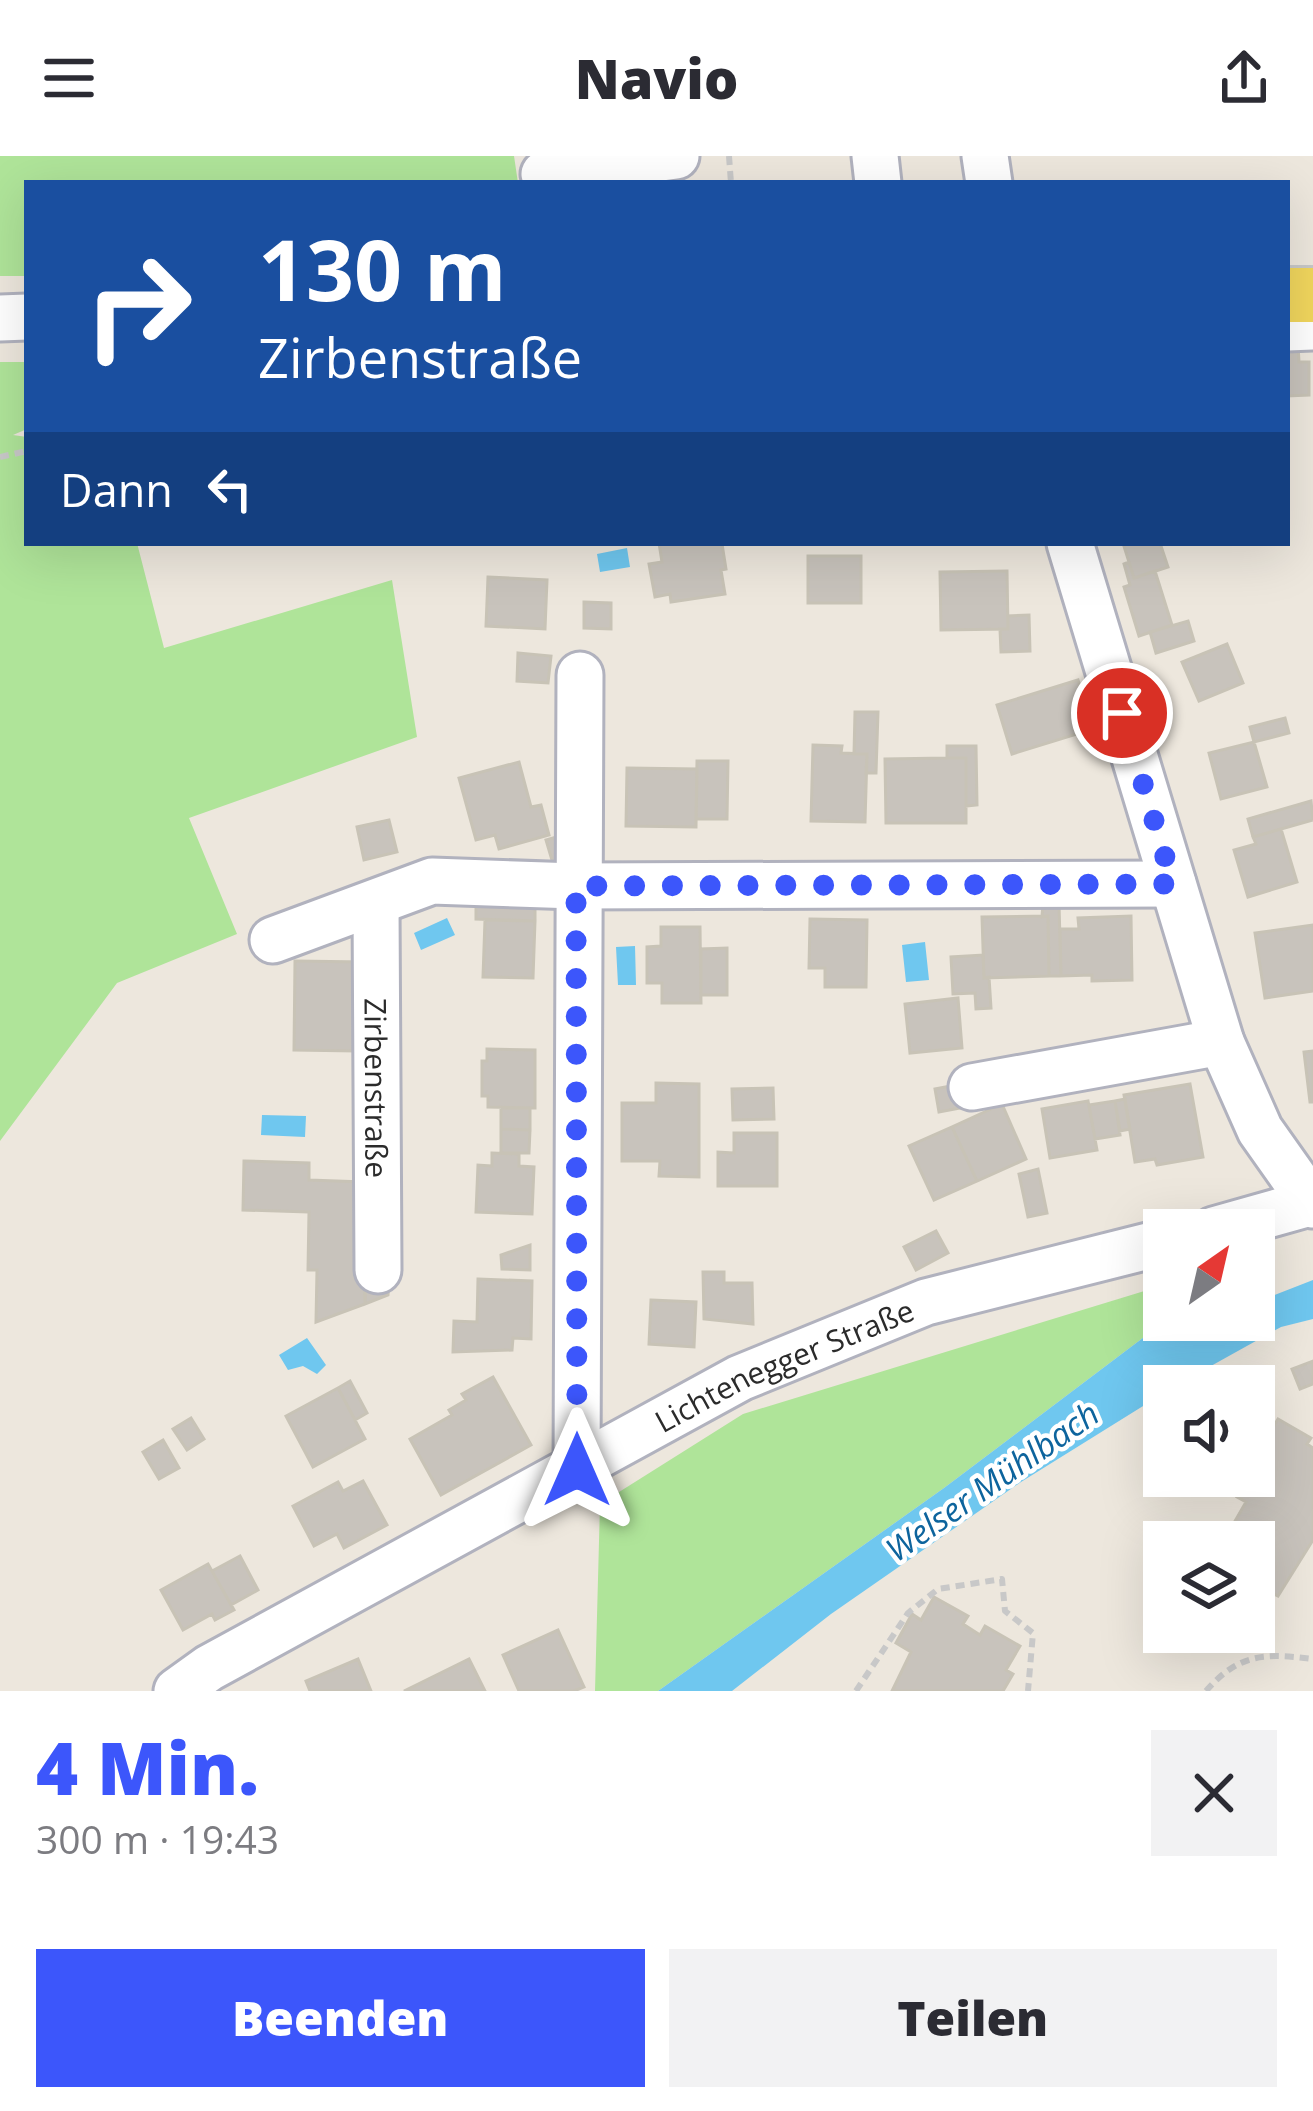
<!DOCTYPE html>
<html lang="de">
<head>
<meta charset="utf-8">
<style>
  :root { --surface:#fff; --page:#f2f2f3; --text:#2b2b33; --muted:#7c7c81; --accent:#3c56fb }
  body { margin:0; font-family:"Open Sans",sans-serif; background:var(--page); color:var(--text); height:100vh; display:flex; flex-direction:column; font-size:45px; white-space:nowrap }
  * { box-sizing:border-box; margin:0 }
  p { font-size:39px; color:var(--muted) }
  .icon { flex:none; width:66px; height:66px; fill:none; stroke:currentColor; stroke-width:2; stroke-linecap:round; stroke-linejoin:round }
  .map { position:relative; height:1535px; overflow:hidden }
  .details { display:flex; flex-direction:column; background:var(--surface); flex:1 }
  .details>* { flex:none }
  .banner { position:absolute; left:24px; top:24px; width:1266px; height:366px; border-radius:0px; box-shadow:0 12px 48px #0002; background:#1a4fa0; color:#fff; overflow:hidden }
  .needle { width:78px; rotate:34deg }
  .controls { position:absolute; left:1143px; top:1053px; display:grid; gap:24px }
  .controls a { display:grid; place-items:center; width:132px; height:132px; border-radius:0px; background:var(--surface); box-shadow:0 12px 48px #0002; font-size:60px }
  .pin { position:absolute; display:grid; place-items:center; width:102px; height:102px; color:#fff; margin:-51px; border:6px solid #fff; border-radius:50%; box-shadow:0 3px 12px #0007 }
  .me { position:absolute; width:132px; margin:-66px; rotate:0deg; stroke-linejoin:round; filter:drop-shadow(0 0 9px #0008) }
  .turn { display:flex; align-items:center; gap:42px; height:252px; padding:0 36px; font-size:54px }
  .turn .icon { width:156px; height:156px; stroke-width:2.5 }
  .turn b { display:block; font-size:84px; line-height:102px }
  .then { display:flex; align-items:center; height:114px; padding:0 36px; background:#0003; gap:24px; font-size:45px }
  .round { display:grid; place-items:center; flex:none; width:126px; height:126px; border-radius:0px; background:var(--page) }
  .summary { display:flex; align-items:center; justify-content:space-between; height:204px; padding:0 36px }
  h1 { font-size:72px; font-weight:800; line-height:90px; color:var(--accent) }
  .button { display:flex; gap:24px; margin-top:auto; padding:24px 36px }
  .button a { flex:1; height:138px; border-radius:0px; background:var(--accent); color:#fff; font-size:48px; font-weight:800; line-height:138px; text-align:center }
  .button a+a { background:var(--page); color:var(--text) }
  header { display:flex; justify-content:space-between; align-items:center; height:156px; padding:0 36px; background:var(--surface); font-size:54px; font-weight:800 }
  .map>svg:first-child { display:block }
  .green { fill:#afe499 }
  .water { fill:#6fc7ef }
  .building { fill:#c8c3bc; stroke:#c8c3b6; stroke-width:3 }
  .lines { fill:none; stroke-linecap:round; stroke-linejoin:round }
  .minor-casing { stroke:#b1b2be; stroke-width:51 }
  .major-casing { stroke:#c8c8c8; stroke-width:60 }
  .path { stroke:#c8c8c8; stroke-width:6; stroke-dasharray:9 6; stroke-linecap:butt }
  .minor { stroke:#fff; stroke-width:45 }
  .major { stroke:#f1d65d; stroke-width:54 }
  .route { stroke:#3c56fb; stroke-width:21; stroke-dasharray:0 37.8 }
  .labels { text-anchor:middle; dominant-baseline:central; stroke-width:9; stroke-linejoin:round; paint-order:stroke }
  .street-label { font-size:30px; fill:#2b2b2b; stroke:#fff }
  .water-label { font-size:33px; font-style:italic; fill:#0d649d; stroke:#fff }
</style>
</head>
<body>
<header><svg class="icon" aria-label="menu" viewBox="0 0 24 24"><path d="M4 6h16M4 12h16M4 18h16"/></svg>Navio<svg class="icon" aria-label="share" viewBox="0 0 24 24"><path d="M12 15V3M7 8l5-5 5 5M5 13v7h14v-7"/></svg></header>
<div class="map">
<svg width="1313" height="1535" viewBox="0 0 1313 1535">
  <rect width="100%" height="100%" fill="#ede7dd"/>
  <path class="green" d="M0,0h514l4,27h-491v93h-27z
    M0,206h27v67l-14,6 14,2v106h110l27,105 228,-68 25,157 -228,81 48,116 -120,49 -117,158z
    M1164,1129v35h10l-14,5 -216,163 -286,203h-63l5,-187 143,-90z"/>
  <path class="water" d="M627,392l3,19 -30,5 -3,-18z
    M447,762l8,17 -34,15 -7,-17z
    M925,786l4,38 -23,2 -4,-37z
    M635,790l1,39h-18l-2,-38z
    M262,959l44,1 -1,21 -44,-2z
    M1313,1124v39l-32,8 -106,59h-11v7l-143,89 -190,132 -99,77h-74l286,-203 216,-163 14,-5h80v-22l18,-2z
    M307,1182l19,27 -9,9 -14,-8 -15,4 -9,-15z"/>
  <path class="building" d="M1287,189h11l1,17h10v33l-22,1z
    M659,387l63,1 4,25 -5,1 4,24 -54,8 -1,-8 -15,3 -6,-33 13,-2z
    M1123,387h37l8,24 -34,11z
    M808,400h53v47h-53z
    M1129,406l5,16 21,-7 17,54 -33,11 -15,-49 6,-2 -6,-21z
    M1007,415l1,58 -67,1 -1,-58z
    M488,421l59,3 -2,49 -59,-3z
    M584,446l27,1v26l-27,-1z
    M1029,459l1,36 -29,1 -1,-23h8v-13z
    M1188,465l6,20 -38,12 -6,-21z
    M1227,488l16,39 -44,18 -17,-39z
    M518,497l33,3 -3,27 -31,-2z
    M1078,524l15,49 -81,25 -15,-49z
    M855,556h23l-2,61h-10l1,-19h-13z
    M1285,562l4,15 -35,9 -4,-15z
    M1254,586l13,45 -46,12 -12,-46z
    M813,589l29,1 -1,7 26,1 -2,68 -54,-1z
    M947,590h29l1,59 -11,1v-48h-19z
    M947,602h19v65h-80l-1,-64z
    M697,605h31l-1,58h-31z
    M519,606l12,45 10,-2 8,30 -50,14 -4,-14 -19,5 -17,-62z
    M627,612l70,1 -1,58 -70,-1z
    M1311,645l2,19 -60,17 -5,-18z
    M389,664l8,32 -33,8 -7,-33z
    M1281,673l16,53 -49,15 -14,-47 22,-6 -3,-7z
    M567,678l2,29 -15,4 -8,-27z
    M476,747l59,2v16l-59,-2z
    M1043,748h16l2,72h-12l-1,-60 -6,1z
    M1048,760l1,60 -65,2 -2,-61z
    M1131,760l1,64 -40,1v-6l-31,1 -1,-47h19l-1,-11z
    M810,763l57,1 -1,67h-41v-19h-16z
    M485,764l50,1 -2,57 -50,-1z
    M1313,769v66l-48,7 -10,-65z
    M661,771h39l1,76h-39v-20h-15v-36l14,-1z
    M727,792v47h-26v-46z
    M983,799l1,23 5,-1 2,31 -15,1 -1,-16 -22,1 -2,-37z
    M295,805l68,1 -7,89 -62,-1z
    M958,842l4,50 -52,5 -5,-49z
    M487,893l48,1v58l-47,-1v-11h-6v-35h5z
    M1313,895v51h-3l-6,-50z
    M656,927l43,1v93l-40,-1 1,-15h-38v-58h34z
    M961,928l4,23 -26,5 -4,-23z
    M1190,928l13,73 -46,8 -2,-6 -20,3 -11,-67z
    M773,932l1,31 -41,1 -1,-31z
    M1125,943l5,30 -10,2 -5,-30z
    M1088,945l9,49 -47,8 -8,-49z
    M1115,945l5,34 -25,4 -6,-34z
    M1002,948l24,55 -49,22 -25,-54z
    M501,952h29v22l-29,-1z
    M952,971l25,54 -43,19 -25,-54z
    M501,973l29,1 -1,23h-28z
    M734,977h43v53h-59v-34l16,1z
    M492,997l27,1v12l15,1 -2,47 -56,-2 2,-47 14,1z
    M244,1005l65,2v17l54,2 2,122 -49,18 1,-52h-9l1,-58 -66,-2z
    M1038,1013l9,44 -19,4 -9,-43z
    M936,1075l12,22 -32,17 -12,-23z
    M530,1089v25l-28,-1 -1,-14z
    M703,1116h21v11h28l1,41 -49,-5z
    M366,1117l24,1 -2,21 -23,9z
    M478,1123l54,2 -1,58 -18,-1 -1,12 -59,2 1,-31 23,1z
    M651,1144l45,2 -2,45 -45,-3z
    M1313,1205v23l-13,5 -8,-20z
    M493,1221l38,68 -90,50 -31,-56 42,-24 -3,-5 17,-10 -4,-6z
    M350,1225l17,32 -12,7 -17,-32z
    M338,1232l27,51 -52,28 -27,-51z
    M191,1262l13,21 -17,11 -14,-21z
    M1278,1263l33,19 -4,6 6,4v92l-35,56 -8,-4 -16,27v-77h-31l23,-40 -9,-5 13,-21h4v-38l10,4z
    M163,1284l16,28 -20,11 -16,-27z
    M363,1325l24,44 -43,23 -7,-14 -23,12 -21,-40 45,-24 5,9z
    M240,1400l18,34 -27,15 -19,-34z
    M208,1408l26,46 -19,10 -3,-6 -29,16 -22,-40z
    M934,1441l34,19 -5,8 17,11 5,-9 35,20 -14,24 7,4 -10,17h-111l19,-39 -15,-9 16,-29 9,6z
    M558,1474l26,57 -10,4h-55l-16,-36z
    M358,1503l13,32h-61l-4,-10z
    M469,1503l16,32h-81z"/>
  <g class="lines">
    <g class="minor-casing">
      <g id="minor">
        <path d="M875,0l3,27"/>
        <path d="M985,0l4,27"/>
        <path d="M544,18l132,-18"/>
        <path d="M0,162l27,-1"/>
        <path d="M1287,172l26,-1"/>
        <path d="M1070,387l151,499 39,88 53,75"/>
        <path id="s1" d="M376,749l2,365"/>
        <path d="M273,784l159,-59 144,5 597,-2"/>
        <path d="M972,931l249,-45"/>
        <path d="M1214,1074l99,-28"/>
        <path d="M577,1314l3,-795"/>
        <path id="s2" d="M177,1535l32,-23 531,-290 186,-76 238,-60"/>
      </g>
    </g>
    <g class="major-casing">
      <path id="major" d="M1287,139h26"/>
    </g>
    <path class="path" d="M729,0l2,27
      M0,301l27,-6
      M856,1535l52,-78 30,-24 64,-10 3,32 28,22 -5,58
      M1206,1535c33,-38 59,-38 107,-32"/>
    <use href="#minor" class="minor"/>
    <use href="#major" class="major"/>
  </g>
  <g class="lines">
    <path class="route" d="M577,1314l-1,-584 597,-2 -51,-171"/>
  </g>
  <g class="labels">
    <g class="street-label">
      <text stroke="none"><textPath href="#s1" startOffset="183">Zirbenstraße</textPath></text>
      <text stroke="none"><textPath href="#s2" startOffset="690">Lichtenegger Straße</textPath></text>
    </g>
    <g class="water-label">
      <text transform="translate(992 1325) rotate(-35)">Welser Mühlbach</text>
    </g>
  </g>
</svg>
<div class="controls">
<a><svg class="needle" viewBox="-14 -14 28 28"><path d="M0-13l5 13h-10z" fill="#e53935"/><path d="M0 13l5-13h-10z" fill="#7c7c81"/></svg></a>
<a><svg class="icon" aria-label="sound" viewBox="0 0 24 24"><path d="M4 9h4l5-4v14l-5-4H4zM17 9q2 3 0 6"/></svg></a>
<a><svg class="icon" aria-label="layers" viewBox="0 0 24 24"><path d="M12 4l9 5-9 5-9-5zM3 14l9 5 9-5"/></svg></a>
</div>
<div class="pin" style="left:1122px;top:557px;background:#d93025"><svg class="icon" aria-label="arrive" viewBox="0 0 24 24"><path d="M6 21V4h12l-3 4 3 4H6"/></svg></div>
<svg class="me" style="left:577px;top:1314px" viewBox="-20 -20 40 40"><path d="M0-17L14 15 0 8-14 15z" fill="#3c56fb" stroke="#fff" stroke-width="4"/></svg>
<div class="banner">
<div class="turn"><svg class="icon" aria-label="right" viewBox="0 0 24 24"><path d="M7 20v-9h11M14 6l5 5-5 5"/></svg><div><b>130 m</b>Zirbenstraße</div></div>
<div class="then">Dann<svg class="icon" aria-label="left" viewBox="0 0 24 24"><path d="M17 20v-9H6M10 6l-5 5 5 5"/></svg></div>
</div>
</div>
<section class="details">
<div class="summary"><div><h1>4 Min.</h1><p>300 m · 19:43</p></div><a class="round"><svg class="icon" aria-label="close" viewBox="0 0 24 24"><path d="M6 6l12 12M18 6L6 18"/></svg></a></div>
<div class="button"><a>Beenden</a><a>Teilen</a></div>
</section>
</body>
</html>
